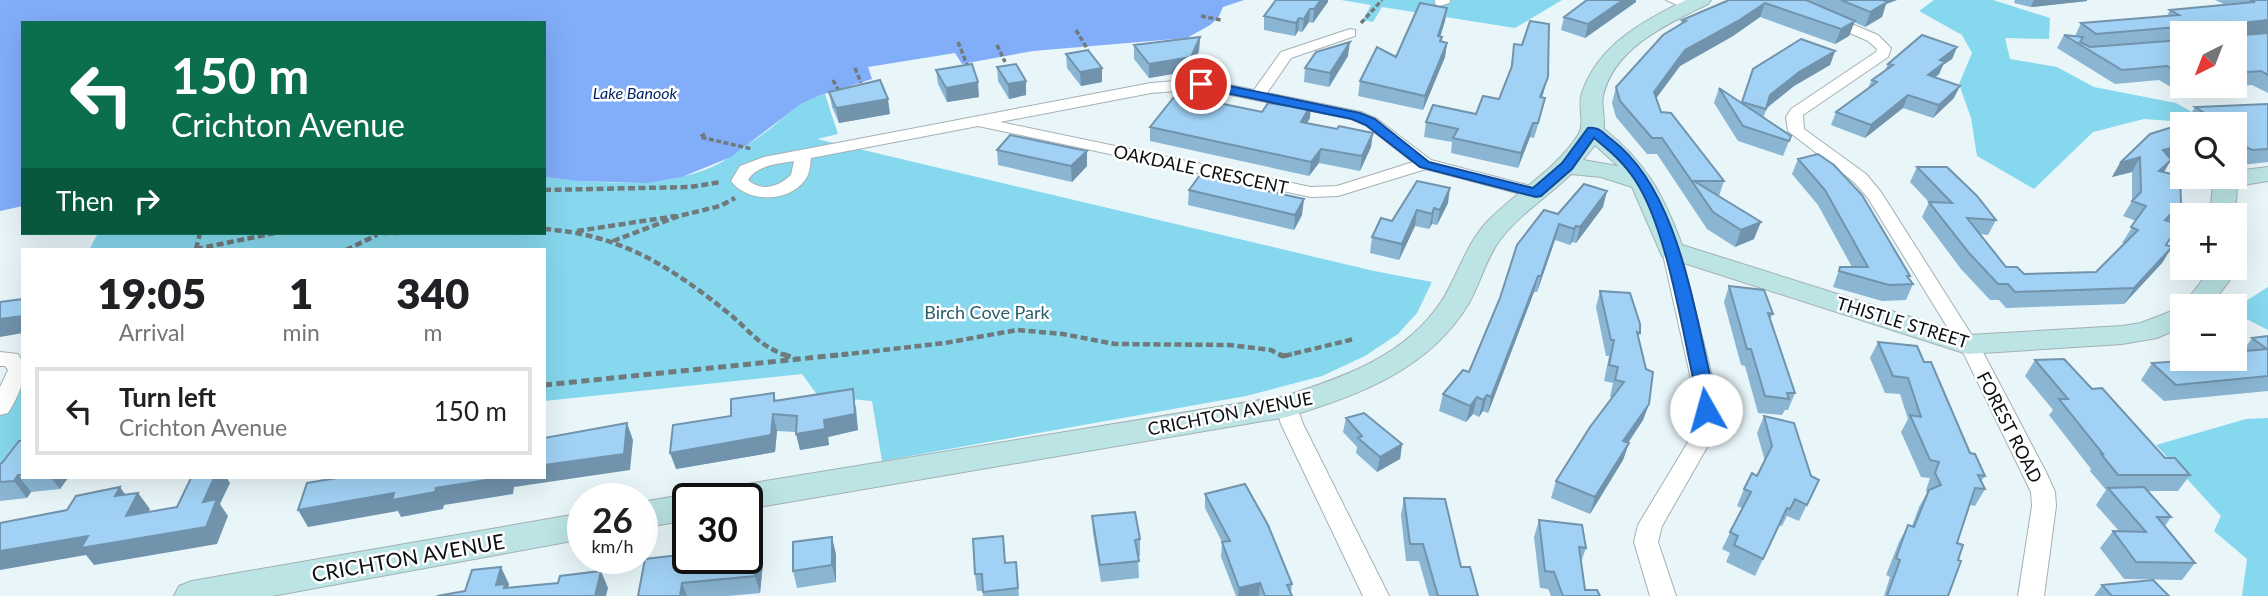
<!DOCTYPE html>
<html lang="en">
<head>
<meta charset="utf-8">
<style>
  :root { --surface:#fff; --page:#f6f6f6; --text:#202124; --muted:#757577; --line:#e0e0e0 }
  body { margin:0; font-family:Lato,sans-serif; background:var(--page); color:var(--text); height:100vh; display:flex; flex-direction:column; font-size:26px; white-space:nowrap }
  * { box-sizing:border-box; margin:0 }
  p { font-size:23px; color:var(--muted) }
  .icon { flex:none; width:38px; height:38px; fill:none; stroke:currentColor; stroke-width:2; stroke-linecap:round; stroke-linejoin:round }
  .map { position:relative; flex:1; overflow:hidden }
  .panel { position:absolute; left:21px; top:248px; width:525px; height:231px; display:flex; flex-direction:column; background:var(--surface); border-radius:0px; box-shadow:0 7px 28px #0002 }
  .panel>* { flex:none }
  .guide { position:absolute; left:21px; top:21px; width:525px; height:214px; border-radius:0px; box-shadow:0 7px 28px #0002; background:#0b6e4f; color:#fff; overflow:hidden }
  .needle { width:46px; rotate:222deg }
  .controls { position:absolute; left:2170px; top:21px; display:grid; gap:14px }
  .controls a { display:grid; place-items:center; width:77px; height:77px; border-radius:0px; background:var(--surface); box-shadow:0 7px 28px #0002; font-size:35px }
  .speed { position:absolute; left:567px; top:483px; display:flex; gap:14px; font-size:35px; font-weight:700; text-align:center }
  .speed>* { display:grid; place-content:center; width:91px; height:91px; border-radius:50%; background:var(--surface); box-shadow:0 7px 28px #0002; line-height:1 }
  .speed small { font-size:18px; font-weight:400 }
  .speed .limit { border:4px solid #111; border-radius:10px; background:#fff; color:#111 }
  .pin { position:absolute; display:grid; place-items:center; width:60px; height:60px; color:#fff; margin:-30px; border:4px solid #fff; border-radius:50%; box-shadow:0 2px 7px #0007 }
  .me { position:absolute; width:77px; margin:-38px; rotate:353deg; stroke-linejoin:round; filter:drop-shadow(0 0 5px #0008) }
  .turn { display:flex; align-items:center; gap:24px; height:147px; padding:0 35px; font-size:32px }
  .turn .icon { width:91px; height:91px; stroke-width:2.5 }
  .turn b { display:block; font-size:49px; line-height:60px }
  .then { display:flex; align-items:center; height:66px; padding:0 35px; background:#0003; gap:14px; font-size:26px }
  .eta { display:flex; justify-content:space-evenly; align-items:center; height:119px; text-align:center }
  .eta b { font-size:42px; font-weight:800; line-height:49px }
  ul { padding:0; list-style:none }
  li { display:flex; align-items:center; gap:21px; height:88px; margin:0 14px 10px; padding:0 21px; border:4px solid var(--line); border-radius:0px }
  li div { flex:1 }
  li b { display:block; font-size:26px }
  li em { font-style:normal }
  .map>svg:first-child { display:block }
  .green { fill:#86d8ee }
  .water { fill:#82adf8 }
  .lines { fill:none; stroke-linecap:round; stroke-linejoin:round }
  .lane-casing { stroke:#a3b0b4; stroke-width:10 }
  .street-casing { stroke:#a3b0b4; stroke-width:2 }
  .secondary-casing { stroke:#a3b0b4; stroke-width:2 }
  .path-far2 { stroke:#70797b; stroke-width:3.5; stroke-dasharray:5 2.5; stroke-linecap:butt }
  .path-far1 { stroke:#70797b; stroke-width:4.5; stroke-dasharray:7 3.5; stroke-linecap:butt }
  .path { stroke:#70797b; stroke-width:5; stroke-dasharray:8 4.5; stroke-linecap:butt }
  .lane { stroke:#fff; stroke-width:8 }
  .street { fill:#fff; fill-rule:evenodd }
  .secondary { fill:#bce4e5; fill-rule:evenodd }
  .wall { fill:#8ab5d3; fill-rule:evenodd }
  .shaded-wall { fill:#7193ac }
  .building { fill:#a1d2f5; stroke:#7193ac; stroke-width:2 }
  .route { fill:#1a73e8; stroke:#114b97; stroke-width:2 }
  .labels { text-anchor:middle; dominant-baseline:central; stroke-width:5; stroke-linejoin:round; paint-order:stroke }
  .far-water-label { font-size:16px; font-style:italic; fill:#022565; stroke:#fff }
  .street-label { font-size:18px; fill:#0c1012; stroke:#fff }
  .park-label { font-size:18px; fill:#295e6b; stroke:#fff }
  .near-street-label { font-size:21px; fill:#0c1012; stroke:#fff }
</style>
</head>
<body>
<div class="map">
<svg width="2268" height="596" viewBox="0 0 2268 596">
  <rect width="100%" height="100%" fill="#e8f6fa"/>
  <path class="green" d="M1341,0h221l-47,28 -133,-21 -9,15 -10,-2 8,-15z
    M1934,0h59l57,18 -1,21 -44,-1 5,21 47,8 37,20 82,16 37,21 -69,-5 -51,13 -59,57 -57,-33 -6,-38 -12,-34 13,-31 -10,-18 -43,-24z
    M825,94l13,40 -21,5 557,132 58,11 -15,31 -19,21 -33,22 -43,20 -76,20 -364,65 -10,-60 -54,-5 -16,-22 -258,27v-151h-455l9,-17h446v-56c53,7 138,13 184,-19 13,-9 30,-20 43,-30 17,-14 32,-29 54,-34z
    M2268,287v43l-33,-17v-5z
    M23,370v98l-23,5v-65z
    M2268,418v178h-26l5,-37 -33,-28 7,-15 -65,-71 90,-26z"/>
  <path class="water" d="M0,0h1244l-21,7 -5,11 -8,7 -23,13 -154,13 -71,13 -7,-11 -87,14 4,12 -54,17 -17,8 -70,53 -49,20 -35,6 -70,-2 -33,-4v-154h-521v183l-23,5z"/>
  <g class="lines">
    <g class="lane-casing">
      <path id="lane" d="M1439,2l7,-2"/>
    </g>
    <g class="street-casing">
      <path id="street" d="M1666,0h19l11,6 -7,4z
        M1775,0h19l84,35 13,13 -3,9 -85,58 1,14 62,45 15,18 104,164 61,116 9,20 1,14 -12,90h-26l14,-90 -1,-14 -66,-136 -97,-158 -14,-16 -66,-51 -2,-14 5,-8 85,-57 1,-3 -9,-8z
        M1350,29l5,1v6l-64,22 -24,35 94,19 16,7 54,41 111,29 3,4 -3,4 -6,1 -110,-29 -88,27 -27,1 -333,-71 -167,32c-1,7 -1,16 -6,22 -16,23 -58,23 -74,1l9,-15 24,-9 387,-74 50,-4 53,11 27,-38zM1201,89l150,30 14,6 48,37 -76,24 -26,1 -311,-65 151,-29zM794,161l-3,14c-13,12 -29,17 -43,5 9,-15 30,-16 46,-19z
        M1671,245l9,5 35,138 1,36 -6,18 -48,84 -4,16 18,54h-26l-16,-54 4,-17 50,-83 6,-18 -1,-36 -31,-138z
        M0,352l18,2c13,18 0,43 -10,59l-8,2v-28l8,-17 -3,-4h-5z
        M1287,399l8,2 8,23 86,172h-26l-82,-172 -5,-18 3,-5z"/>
    </g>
    <g class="secondary-casing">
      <path id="secondary" d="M1686,0h25l-3,4c-40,20 -94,43 -105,92 -2,10 2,22 1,33 42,33 60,67 78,116l286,90 154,-9 19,-3 41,-16v20l-25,11 -35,6 -155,10 -305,-98 -30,-69 -31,-10 -30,-3c-22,22 -52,40 -71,66 -14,18 -19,42 -31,63 -39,66 -111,93 -182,114l-540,92v-10h-29l5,-9 12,-4 550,-90c59,-19 120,-40 156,-94 17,-26 24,-56 45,-79 29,-31 69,-52 92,-88 8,-12 -1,-28 4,-42 16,-48 61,-72 104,-93zM1595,145l23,21 -35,-6z
        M2268,167v14l-31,5 -2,31 -25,-2 3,-32 3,-5 19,-1v-6z
        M2207,268h27l-4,12 -20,26 -28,1 21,-28z
        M688,494l12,5h-12v21l-46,8v-26z
        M583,513v26l-311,57h-98l5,-10 13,-5z"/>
    </g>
    <path class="path-far2" d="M1201,16l20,4
      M1361,23l21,-23
      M1076,30l12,20
      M958,42l9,23
      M997,45l8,17
      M855,68l6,15
      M833,80l7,13
      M705,134l-5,3 52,12"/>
    <path class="path-far1" d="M544,190l146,-3 31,-5
      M544,229c75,5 126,37 183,83 25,20 29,32 60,44
      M577,231l99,-15
      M372,233h27
      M613,241l66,-25 41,-10 15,-8
      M196,249l79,-16
      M196,249l4,-16
      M346,250l31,-15
      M831,356l114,-13 72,-13 46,4 52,10 115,1 41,5 11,6
      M1284,356l70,-17"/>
    <path class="path" d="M783,354l16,6
      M1279,354l4,2 9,-2
      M544,385l304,-31"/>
    <use href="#lane" class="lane"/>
    <use href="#street" class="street"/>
    <use href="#secondary" class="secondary"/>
  </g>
  <path class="wall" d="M1276,0h52l-15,23 -4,-1 -7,10 -4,-1 -3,5 -31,-6v-14z
    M1587,0h49v2l-51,36 -24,-8 3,-13z
    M1729,0h168l-11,4 -4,13 -17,10 -11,-5 -5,14 -14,8 -75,-27 -27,19 -53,30 -24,32 5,14 63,69 -5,15 35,43 -19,8 -28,-18 -50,-75h-10l-31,-37 -4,-14 4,-16 64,-62 2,-5z
    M2015,0h72v1l-56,6 -17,-4z
    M2215,0h53v93l-16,-8 -74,6 -19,-11 -44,4 -58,-36 7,-13 11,1 6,-13 86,-7 3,-6 56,-5zM2182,33h53v53h-53v-46l-92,7 -9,-5 9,5 92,-7z
    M1447,8l-2,13 -5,16h2l-1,5 6,1 -2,14 -22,53 -65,-14 2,-15 36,-24z
    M1200,37l-1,14 -9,20 -41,7 -15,-19v-14z
    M1514,44l30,47 -2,6v15l-8,26 -4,-1 -12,31 -67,-15 1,-11 -28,-5 2,-15 50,-8 23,-15 11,-28z
    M1957,47l-5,12 -9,6 -4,9 -4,3 19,21 -21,20 -30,-10 -38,30 -34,-13 5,-13 32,-24 4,-8 13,-10 3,-6z
    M1835,51l-5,14 -36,21 -27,22 -4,10 28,18 -8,20 -45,-15 -24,-38 5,-15 22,15 12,-34z
    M1066,54l36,14v14l-21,4 -14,-18z
    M1348,56l-19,31 -25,-5 1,-14z
    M997,67l29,14v14l-17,4 -11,-18z
    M936,70l43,27 -32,5 -9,-18z
    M1210,91l1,10 51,11 48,6 -3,5 64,24 -11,24 -41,-8 -10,13 -159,-35v-14z
    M829,92l61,22 -51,9 -7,-16z
    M2268,104v58l-26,3 -7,-4v-37h-53v33l-11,3 -7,12 16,4 1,27 -12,18 10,4 -13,20 6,2 -10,16 -38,41 -118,4 -7,-8h-9l-29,-31 -39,-52 7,-15 -19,-20 7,-15h30l30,29 19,24 -8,15 -8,-1 26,33h11l7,7 72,-2 28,-29h-2l14,-22 -13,-5 9,-15v-29l-20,5 8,-14 30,-29 38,-12 -2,-1 9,-14z
    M997,150l90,16 -15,16 -74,-17z
    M1798,159l112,117 -1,2 4,6 -7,16 -24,1 -49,-14 7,-20h12l-34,-62 -26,-31z
    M1417,181l31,22 -11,22 -5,-1 -3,5 -14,-3 -16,34 -29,-7 2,-16 20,-16z
    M1255,186v3l47,26 -8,15 -106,-25 1,-15z
    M1603,207l-27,36 -4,-1 -2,3 -15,-5 -18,52h-3l-46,121 -5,-2 -4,6 -6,-3 -7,8 -27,-11 4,-17 26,-22 31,-74 58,-84z
    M1729,286l44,28 -3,5 25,74 -7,17h-3l-3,5 -24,-2 -13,-47 -4,-1 -17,-63z
    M1600,291l40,42 -2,4 11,67 -6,16 -15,23h1l-6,17 -33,54 -39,-16 5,-17 56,-84h-2l3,-14 -9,-2 5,-25h-3l-10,-49z
    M2268,336v55l-104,10 -23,-21 11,-17 51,-3 1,-1h31l8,-8 9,-13z
    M1878,342l92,111 15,23 -4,5 4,8 -10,17 -5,-1 -13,38 -9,53h-64l6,-19 -4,-2 13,-33 9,-17 4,1 7,-19 8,-14 -1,-3 4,-12 -9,-1 -20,-45 7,-13 -8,-25 -15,-1 -15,-35z
    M2035,360l57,29 73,69 25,17 -12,16h-30l23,26 -6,9 30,37 -13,17 -58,-1 -24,-31 13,-17h6l-23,-26 10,-15 -16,-19 1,-2 -42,-54 4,-5 -28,-34z
    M774,393l2,8 80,5 2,24 -30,7 1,8 -29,5 -4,-18 -19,-1 -2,21 -99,17 55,-53z
    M1764,416l47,60 8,4 -20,41 -12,-5 -5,10 -3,-1 -24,51 -29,-14 4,-9 -8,-4 20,-41 -5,-2 7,-17 13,-13 8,-15 -8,-28z
    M1346,418l56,26 -2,15 -23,13 -21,-19 1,-6 -14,-15z
    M23,441v37h45l-8,11 -29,3 -4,6 -27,3v-37l2,-1z
    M1205,494l87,90 -1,9 1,3h-56l-15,-39 1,-15 -17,-34z
    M1404,498l57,69 17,29h-49l-10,-35h-13l-5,-46z
    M1092,516l48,23v17h-2l1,22 -38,4 -8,-49z
    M1539,520l47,28 -5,14 4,28 15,6h-49l-3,-7 -8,-1 -6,-51z
    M758,546l5,17 -3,30 -32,3h-90z
    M836,554v28l-39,6 -4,-17z
    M1016,562l3,34h-36v-5h-6l-2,-17 30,-11z
    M2102,585l10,11h-18z"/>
  <path class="shaded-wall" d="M1321,0h7v2l-15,21 1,-14z
    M1623,0h13v2l-51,36 3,-14z
    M1875,0h22l-11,4 -4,13 -17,10z
    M2034,0h53v1l-56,6z
    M1765,3l-5,14 -27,19 -53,30 -31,42 5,-16 31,-42z
    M1447,8l-2,13 -9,29 2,-14z
    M1310,9l-1,13 -7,10 2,-13z
    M1299,18l-1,13 -3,5 1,-13z
    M2268,20v12l-33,4 6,-13z
    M1855,21l-6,15 -14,8 6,-15z
    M1200,37l-1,14 -9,20 -41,7v-14z
    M1350,42l-2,14 -19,31 1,-14z
    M1447,43l-2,14 -22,53 2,-14z
    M1957,47l-5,12 -9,6 -4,9 -16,14 5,-13 12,-15z
    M1835,51l-5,14 -36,21 -29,23 5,-14 29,-23z
    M1102,68v14l-21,4 -1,-14z
    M1548,77l-4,14 -7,20 3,-14z
    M1026,81v14l-17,4 -1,-15z
    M978,82l1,15 -32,5 -1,-14z
    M1960,86l-6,12 -21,20 6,-13z
    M1210,87v6l1,-2v14l-7,-5 3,-10z
    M1908,95l-5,13 -38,30 6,-13z
    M888,99l2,15 -51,9 -3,-15z
    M1311,104l-1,14 -11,18 2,-14z
    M1533,123l-3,14 -12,31 3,-15z
    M1373,133l-2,14 -11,24 2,-15z
    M2182,145v12l-11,3 -9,15 -3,-4 4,-21z
    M1321,149l-2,14 -10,13 2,-14z
    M1087,151v15l-15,16 -1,-16z
    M2140,157l-8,15 -20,5 8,-14z
    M1450,188l-2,15 -11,22 3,-15z
    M1607,191l-4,16 -27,36 4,-16z
    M1304,199l-2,16 -8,15 1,-15z
    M2181,203l-10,15 -15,17 9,-15z
    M1434,208l-2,16 -3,5 3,-15z
    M1417,210l-2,16 -16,34 3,-16z
    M1761,222l-7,17 -19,8 6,-17z
    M1559,224l-4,16 -18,52 4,-16z
    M1576,226l-4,16 -2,3 4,-16z
    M2172,247l-10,16 -38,41 10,-16z
    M1538,276l-4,16 -46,121 3,-16z
    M23,316v17l-23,4v-18z
    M853,389l5,41 -30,7 1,8 -29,5 -4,-16 28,-14z
    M1487,395l-4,16 -4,6 4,-17z
    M1477,397l-4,17 -7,8 4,-16z
    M1649,404l-6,16 -25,38 5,-17z
    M773,414l4,17 -2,21 -99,17 -6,-16z
    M627,423l6,17 -3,30 -116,17 -1,7 -69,11 -1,4 -42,8 -3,-6 -90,16 -10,-17 96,-17 42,-5 63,-10h45v-13z
    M1629,443l-6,17 -33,54 5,-17z
    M1402,444l-2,15 -23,13 3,-15z
    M18,475l13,17 -4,6 -13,-17z
    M51,478h17l-8,11z
    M214,478h13l3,5 -10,21 8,12 -11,28 -123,21 -8,-10 -86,15v-19l203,-49z
    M120,487l12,17 -17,-8z
    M138,493l12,16 -12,23 -12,-16z
    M832,537l4,17v28l-4,-17z
    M758,546l5,17 -3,30 -5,-17z
    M501,567l8,17 -1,5 -12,-4z
    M601,571l7,17 -2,8h-11z
    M682,583l5,13h-7z
    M1260,583l-1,13h-21l1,-8z"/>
  <path class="building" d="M1276,0h45l-7,9h-4l-6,10 -5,-1 -3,5 -32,-7z
    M1587,0h36l-35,24 -24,-7z
    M1729,0h77l49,21 -14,8 -76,-26 -27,18 -53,29 -31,42 7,20 10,1 53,68h-30l67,41 -20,8 -28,-18 -51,-74h-10l-32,-37 -4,-14 47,-52 23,-14 -4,-1z
    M1841,0h42l4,2 -17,10z
    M2250,0h18v20l-27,3 -1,10 3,2 25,-2v42l-7,-4 -26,2v-40h-44l1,-4 -3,-3 -93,8 -15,-11 98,-8 -9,-5 85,-8z
    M1420,3l27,5 -9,28 4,1 -2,4 7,2 -22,53 -65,-15 17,-34 19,10z
    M1530,21l19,3 -1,53 -8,20 5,1 -7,25h-5l-12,30 -68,-15 5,-9 -32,-7 7,-17 43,9 7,-18 16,3 13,-33 2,-22 8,1z
    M1922,35l35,12 -17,13 5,2 -17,13 32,11 -21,19 -31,-10 -37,30 -35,-13 41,-30 -5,-2 21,-15 -5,-1z
    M2064,35l19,2 -3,5 10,5 92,-7v35l-15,-9 -45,4z
    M1200,37l-9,20 -42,7 -15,-19z
    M1801,39l34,12 -36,21 -29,23 -4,14 -24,-7 11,-33z
    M1350,42l-20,31 -25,-5 11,-16z
    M1088,50l14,18 -22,4 -14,-18z
    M972,64l6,18 -32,6 -10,-18z
    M1016,64l10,17 -18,3 -11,-17z
    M880,80l8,19 -52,9 -7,-16z
    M1186,82l24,5 -3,3 4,1 -7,9 58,12 6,-9 20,3 3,-5 20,3 -10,18 36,7 2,-3 34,7 -11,23 -41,-7 -10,13 -161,-35z
    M1719,88l72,48 -2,5 -46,-15z
    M2268,104v45l-16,1 -15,-8h-2v-18h-53v21l-19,5 8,10 -12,11 21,5 1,27 -16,17 14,5 -13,20 6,2 -38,41 -119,4 -7,-8h-10l-29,-31 -40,-51 23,1 -35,-36h30l30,29 19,24 -29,-2 39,49h11l7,7 72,-2 42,-42 -7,-3 15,-21 -14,-5 9,-9 -1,-35 -20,6 30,-29 59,-18 -14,-9z
    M1010,135l77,16 -16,15 -74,-16z
    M1818,154l16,11 28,30 48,81h-3l6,8 -24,1 -50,-14 1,-4h28l-43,-77 -27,-31z
    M1200,175l55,11 -1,2 50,11 -9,16 -106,-25z
    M1417,181l33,7 -10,22 -6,-2 -2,6 -15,-4 -15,34 -30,-7 9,-19 11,3z
    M1584,184l23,7 -27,36 -4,-1 -2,3 -15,-5 -18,52h-3l-47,121 -4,-2 -4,5 -6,-3 -7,9 -27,-12 20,-24 6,2 31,-74 17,-53 27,-35 14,4z
    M1729,286l35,4 9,24 -5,-1 27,80h-8l2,6 -24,-3 -14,-47h-4z
    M1600,291l30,2 10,31v9l-3,-1 9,37 7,3 -4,32 -26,37 6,2 -34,54 -39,-16 34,-54 34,-45 -9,-2 3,-13 -9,-2 5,-25h-3z
    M23,299v17l-23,3v-17z
    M2268,336v40l-92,9 -24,-22 61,-4h22v-7l32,-3 -15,-11z
    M1878,342l39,4 7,16h7l39,91 5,1 10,22 -7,-1 7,14 -10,-1 -18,55 6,2 -5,15 3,1 -13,35h-61l13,-36 -4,-2 12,-33 6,2 15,-37 12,-5 -6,-12 4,-11 -9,-2 -20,-45 11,2 -13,-39 -15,-2z
    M2064,359l28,30 10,-1 63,70h10l15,17h-72l-17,-21h2l-44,-55h9l-33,-39z
    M853,389l2,25 -31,6 1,9 -29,5 1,-18 -24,-2 -2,21 -101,18 3,-28 58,-9v-17l43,-6v8z
    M1364,413l38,31 -22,13 -22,-19 4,-2 -16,-18z
    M1764,416l30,7 17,53 8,4 -12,25 -12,-6 -5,10 -3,-1 -24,51 -29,-14 4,-9 -8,-4 21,-40 -7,-3 8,-16 5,3 15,-30z
    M627,423l-3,31 -80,11v-27z
    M19,441h4v34h-5l-4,6 -14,1v-18l2,-1z
    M191,478h23l-11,24 14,-3 -11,28 -125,21 7,-12 -88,15v-28l67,-13 9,-14 44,-9 -5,9 23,-3 -12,23 51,-9z
    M337,478h162l-63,10 -1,4 -43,8 2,-7 -96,17 9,-27z
    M1245,484l23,41 24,59 -5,1 5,11h-27l-5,-13 -21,5 -17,-46 8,-1 -25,-47z
    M2144,487l27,30h-14l38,46 -59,-1 -23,-31 33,1 -38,-44z
    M1404,498l41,1 16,68h9l8,29h-40l-15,-52h-13z
    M1135,512l5,27 -5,1 4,21 -39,4 -8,-49z
    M1539,520l43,5 4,23 -7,-1 6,43h12l3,6h-37l-9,-24 -9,-1z
    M1003,536l2,27 11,-1 2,26 -35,4 -1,-18h-7l-2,-35z
    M832,537v28l-39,6v-29z
    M758,546l-3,30 -73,7 -2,13h-42l7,-37 43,-5v4h59v-11z
    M501,567l-5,18 9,-1 -1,4 54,-5 2,-7 41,-5 -6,25h-158l28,-5 7,-21z
    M2153,580l16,16h-57l-10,-11z"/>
  <path class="route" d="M1201,80l159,33 15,6 54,43 104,26 29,-25 26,-35c10,-2 15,5 23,11 68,51 82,170 102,248l1,23 -2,5h-13l-4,-28c-13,-57 -28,-159 -60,-207 -11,-17 -25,-29 -41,-42l-22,31 -31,27 -5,1 -116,-30 -54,-42 -14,-6 -156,-32v-6z"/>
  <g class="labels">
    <g class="far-water-label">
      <text x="635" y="92">Lake Banook</text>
    </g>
    <g class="street-label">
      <text transform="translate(1201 169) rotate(12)">OAKDALE CRESCENT</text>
      <text transform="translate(1903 322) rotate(17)">THISTLE STREET</text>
      <text transform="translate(1230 413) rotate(-11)">CRICHTON AVENUE</text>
      <text transform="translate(2010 427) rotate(63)">FOREST ROAD</text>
    </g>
    <g class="park-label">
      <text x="987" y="312">Birch Cove Park</text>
    </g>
    <g class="near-street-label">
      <text transform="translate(408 557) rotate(-10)">CRICHTON AVENUE</text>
    </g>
  </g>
</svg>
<div class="controls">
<a><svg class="needle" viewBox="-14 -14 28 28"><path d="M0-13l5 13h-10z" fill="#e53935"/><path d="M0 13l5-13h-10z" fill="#757577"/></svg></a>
<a><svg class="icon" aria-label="search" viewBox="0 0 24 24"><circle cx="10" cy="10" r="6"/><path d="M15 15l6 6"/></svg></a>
<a>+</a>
<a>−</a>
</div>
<div class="speed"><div>26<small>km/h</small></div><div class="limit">30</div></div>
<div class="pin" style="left:1201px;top:84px;background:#d93025"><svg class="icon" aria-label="arrive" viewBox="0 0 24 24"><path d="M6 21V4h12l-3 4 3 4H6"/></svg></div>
<svg class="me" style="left:1706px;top:410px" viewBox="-20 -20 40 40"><circle r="19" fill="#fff"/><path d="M0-13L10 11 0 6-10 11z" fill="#1a73e8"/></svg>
<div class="guide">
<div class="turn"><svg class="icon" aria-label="left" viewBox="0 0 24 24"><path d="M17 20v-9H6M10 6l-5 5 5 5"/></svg><div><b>150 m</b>Crichton Avenue</div></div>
<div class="then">Then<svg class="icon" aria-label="right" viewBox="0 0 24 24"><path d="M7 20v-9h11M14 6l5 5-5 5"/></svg></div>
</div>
<section class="panel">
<div class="eta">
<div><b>19:05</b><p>Arrival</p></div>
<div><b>1</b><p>min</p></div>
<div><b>340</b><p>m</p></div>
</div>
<ul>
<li><svg class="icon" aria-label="left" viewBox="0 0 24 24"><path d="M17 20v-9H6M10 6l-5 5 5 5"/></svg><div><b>Turn left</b><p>Crichton Avenue</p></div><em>150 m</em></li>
</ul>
</section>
</div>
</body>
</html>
